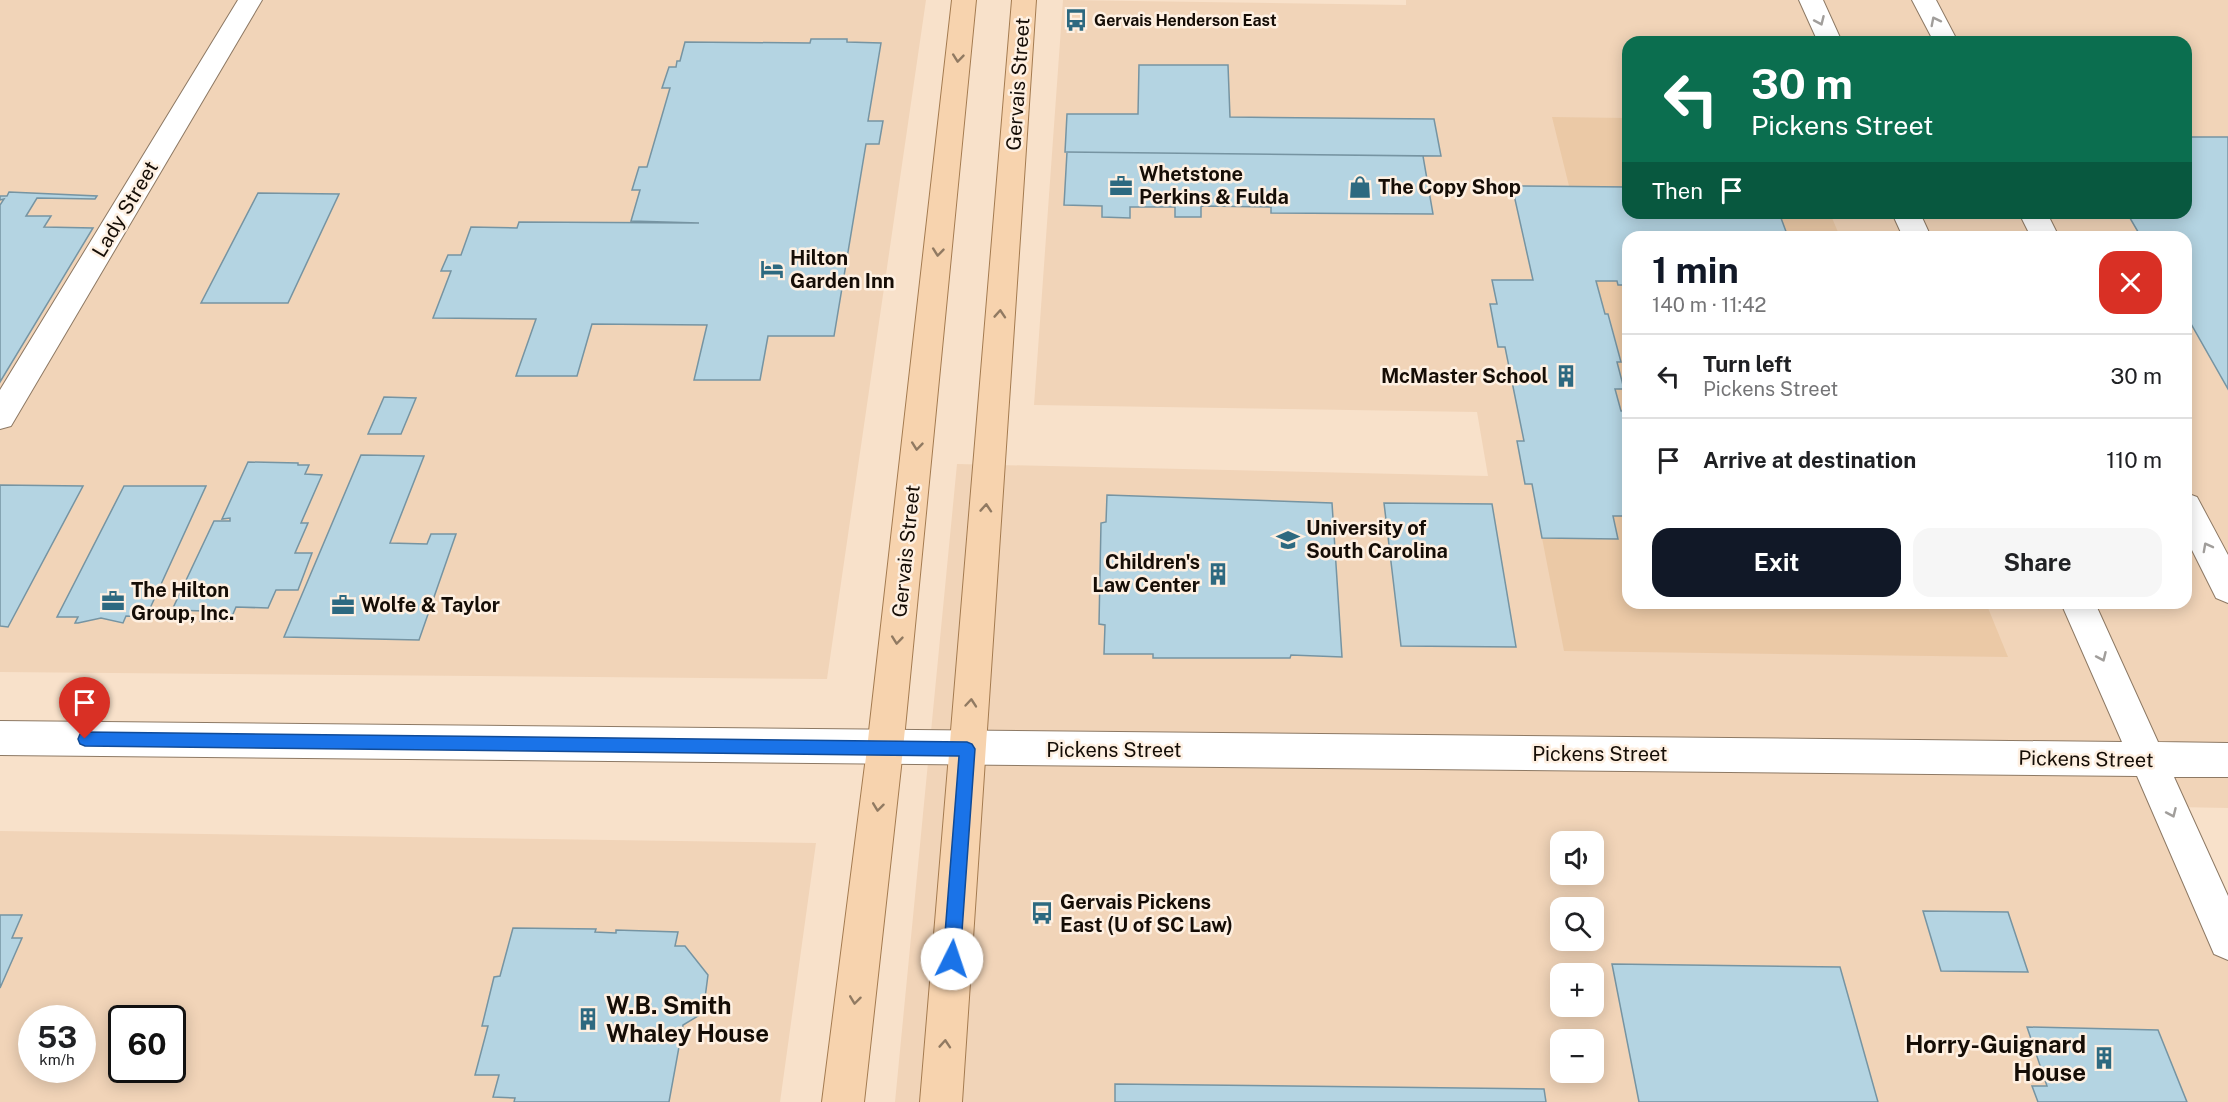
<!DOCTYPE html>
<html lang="en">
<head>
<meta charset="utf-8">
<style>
  :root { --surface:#fff; --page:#f6f6f6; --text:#202124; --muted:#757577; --line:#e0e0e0; --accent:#111827 }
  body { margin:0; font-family:"Public Sans",sans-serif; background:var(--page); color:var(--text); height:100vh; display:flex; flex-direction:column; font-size:22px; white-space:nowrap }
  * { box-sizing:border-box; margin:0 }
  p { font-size:20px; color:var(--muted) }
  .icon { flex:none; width:33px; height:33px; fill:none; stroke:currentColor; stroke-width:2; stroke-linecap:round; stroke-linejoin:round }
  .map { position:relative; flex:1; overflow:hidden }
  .drawer { position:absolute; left:1622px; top:231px; width:570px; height:378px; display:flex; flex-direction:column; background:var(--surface); border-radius:18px; box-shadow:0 3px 15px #0003 }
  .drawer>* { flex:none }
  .banner { position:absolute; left:1622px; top:36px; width:570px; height:183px; border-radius:18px; box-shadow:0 3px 15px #0003; background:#0b6e4f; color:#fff; overflow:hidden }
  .tools { position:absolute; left:1550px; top:831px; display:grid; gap:12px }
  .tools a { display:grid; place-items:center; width:54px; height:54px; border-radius:12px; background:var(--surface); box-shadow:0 3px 15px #0003; font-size:30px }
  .speed { position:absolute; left:18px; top:1005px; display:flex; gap:12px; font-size:30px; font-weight:700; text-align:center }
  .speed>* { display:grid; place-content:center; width:78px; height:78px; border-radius:50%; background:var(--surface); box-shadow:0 3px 15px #0003; line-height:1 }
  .speed small { font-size:15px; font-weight:400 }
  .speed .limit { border:3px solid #111; border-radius:9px; background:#fff; color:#111 }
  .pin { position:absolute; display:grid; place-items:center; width:51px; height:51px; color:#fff; margin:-62px -26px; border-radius:50% 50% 50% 0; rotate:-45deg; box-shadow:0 0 6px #0007 }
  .pin .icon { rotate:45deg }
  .me { position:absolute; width:66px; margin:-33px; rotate:4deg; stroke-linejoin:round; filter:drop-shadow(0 0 4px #0008) }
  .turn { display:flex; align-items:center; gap:21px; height:126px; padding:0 30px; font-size:27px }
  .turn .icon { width:78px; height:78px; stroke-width:2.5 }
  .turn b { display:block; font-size:42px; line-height:51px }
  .then { display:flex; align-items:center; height:57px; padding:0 30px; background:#0003; gap:12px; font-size:22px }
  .round { display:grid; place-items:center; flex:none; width:63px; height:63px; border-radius:18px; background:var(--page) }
  .head { display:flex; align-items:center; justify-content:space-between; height:102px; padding:0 30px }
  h1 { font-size:36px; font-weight:700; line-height:45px; color:var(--accent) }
  .button { display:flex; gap:12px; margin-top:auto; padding:12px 30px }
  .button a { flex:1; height:69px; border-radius:18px; background:var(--accent); color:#fff; font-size:24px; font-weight:700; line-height:69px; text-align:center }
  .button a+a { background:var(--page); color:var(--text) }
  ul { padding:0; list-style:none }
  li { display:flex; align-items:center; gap:18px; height:84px; padding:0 30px; border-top:2px solid var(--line) }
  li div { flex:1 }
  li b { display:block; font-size:22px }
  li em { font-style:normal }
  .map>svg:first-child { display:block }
  .built { fill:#f1d4b8; fill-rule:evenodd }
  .green { fill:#ebc9a6 }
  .building { fill:#b4d4e2; stroke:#7694a2; stroke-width:1.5 }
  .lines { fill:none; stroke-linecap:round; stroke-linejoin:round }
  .minor-casing { stroke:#8d7964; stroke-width:2 }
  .major-casing { stroke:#a47b50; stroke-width:2 }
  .minor { fill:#fff; fill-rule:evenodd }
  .major { fill:#f7d3ae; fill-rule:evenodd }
  .oneway { stroke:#a19e9b }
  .oneway2 { stroke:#917a62 }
  .route { fill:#1a73e8; stroke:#114b97; stroke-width:1.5 }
  .labels { text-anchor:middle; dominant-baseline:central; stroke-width:5; stroke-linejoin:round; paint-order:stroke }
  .far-poi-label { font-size:16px; font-weight:bold; fill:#150d06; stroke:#fef0e2; text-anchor:start }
  .street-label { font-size:20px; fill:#150d06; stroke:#fef0e2 }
  .poi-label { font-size:20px; font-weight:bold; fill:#150d06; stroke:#fef0e2; text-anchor:start }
  .near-poi-label { font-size:24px; font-weight:bold; fill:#150d06; stroke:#fef0e2; text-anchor:start }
</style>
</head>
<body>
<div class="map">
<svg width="2228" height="1102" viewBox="0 0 2228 1102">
  <rect width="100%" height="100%" fill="#f8e1ca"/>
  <path class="built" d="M0,0h926l-99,679 -827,-7z
    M1063,0l343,5v-5h822v808l-52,-1 52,120v175h-1333l62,-638 531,12 -11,-64 -443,-7zM1628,42h558v171h-558zM1628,237h558v366h-558zM1560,842h33v32h-33zM1560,908h33v32h-33zM1560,974h33v32h-33zM1560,1040h33v32h-33z
    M0,831l816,12 -36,259h-780zM32,1018h50v52h-50zM122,1018h50v52h-50z"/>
  <path class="green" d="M1552,117l75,1v69l-58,-1z
    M1775,213h55l10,24h-52l-7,-19h-5z
    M1596,281h21l10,4v126h-6l-6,-22h9l-7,-27 4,-1 -12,-47h-4z
    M1613,516h14l1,87h358l22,54 -444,-6 -22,-113 76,1z"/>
  <path class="building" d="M811,39h36v3l34,1 -13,78h15l-4,23h-13l-32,192h-66l-8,44h-66l13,-55 -115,-1 -15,52h-61l20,-57 -103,-1 18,-47h-10l7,-16h13l10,-28 46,1 2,-6 180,1 -68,-2 9,-31h-8l7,-23h8l23,-79h-8l7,-21h7l1,-6h3l5,-19 125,1z
    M1139,65h89l2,52 204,2 7,37 -376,-4 2,-38h71z
    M2186,137h42v252l-42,-74v-78h-45l-14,-24h59z
    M1067,152l356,4 10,58 -162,-1v-6l-70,-1v11h-26v-10h-45v11l-28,-1v-11l-38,-1z
    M1512,186l116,1v26h147l1,5h5l7,19h-160v48h-10l-1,-4h-21l9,33h3l13,48h-4l7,27h-9l6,22h7v105h-15l5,23 -76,-1 -10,-54h-7l-8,-43h7l-19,-94h-7l-8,-43h7l-5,-24h41z
    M9,192l88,4 -2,3 -58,-1 -11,18h25l-7,11 49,1 -93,154v-177l4,-6 -4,1v-4h7z
    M258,193l81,1 -51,109h-87z
    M384,397l32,1 -15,36h-33z
    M361,455l63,1 -34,87 37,1 4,-10h25l-37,106 -135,-3z
    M248,462l50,1v2h11l-4,9 17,1 -21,48h7l-13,30h17l-14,37h-22l-8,18 -32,-1 -6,14h-30l4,-10 -32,-1 42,-89h16v-3l-8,1z
    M0,485l83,1 -75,141 -8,-1z
    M124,486h82l-60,131 -20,-1 -3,7 -22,-5 -23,5h-3l3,-6h-21z
    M1107,495l225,8 10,154 -51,-2 -1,3h-137v-4h-49l1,-29 -6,-1 2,-101 5,-1z
    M1384,503l108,1 24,143 -115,-1z
    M1923,911l85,1 20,60 -87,-1z
    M0,915h22l-10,23h10l-22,50z
    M513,928l83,1 -1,3 21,1v-3l62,2 -3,14h10l23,29 -5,38 -20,12 -14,77h-155l1,-4 -22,-1 6,-22h-24l13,-49h-6l12,-49 6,-1z
    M1612,964l228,3 38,135h-239z
    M2027,1027l131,3 29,72h-149l-6,-16h15z
    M1115,1084l429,5 2,13h-431z"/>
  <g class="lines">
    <g class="minor-casing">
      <path id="minor" d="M238,0h24l-251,426 -11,3v-39z
        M1799,0h24l19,42h-24z
        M1912,0h24l22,42h-24z
        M1892,213h28l11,24h-28z
        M2019,213h28l12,24h-28z
        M2186,493l11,4 31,58v48l-12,-5 -30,-60z
        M2061,603h34l63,139 70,1v34h-54l54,119v64l-14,-6 -77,-178 -2137,-21v-34l2122,21z"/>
    </g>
    <g class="major-casing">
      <path id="major" d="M952,0h24l-73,749 -39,353h-42l45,-353z
        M1012,0h24l-74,1102h-42z"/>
    </g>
    <use href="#minor" class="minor"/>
    <use href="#major" class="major"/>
  </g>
  <defs><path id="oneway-chevron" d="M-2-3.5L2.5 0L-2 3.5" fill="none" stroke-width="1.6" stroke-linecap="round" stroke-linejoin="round" transform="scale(1.5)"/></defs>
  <g class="oneway">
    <use href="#oneway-chevron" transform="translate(1820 21) rotate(66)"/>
    <use href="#oneway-chevron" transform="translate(1935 21) rotate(-117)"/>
    <use href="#oneway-chevron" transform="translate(2207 547) rotate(-118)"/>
    <use href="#oneway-chevron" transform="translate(2102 657) rotate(66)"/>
    <use href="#oneway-chevron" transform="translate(2172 813) rotate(66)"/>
  </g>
  <g class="oneway2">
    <use href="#oneway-chevron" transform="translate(958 58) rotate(96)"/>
    <use href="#oneway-chevron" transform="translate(938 252) rotate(96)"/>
    <use href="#oneway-chevron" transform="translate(1000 314) rotate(-86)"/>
    <use href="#oneway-chevron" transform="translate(917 446) rotate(96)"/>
    <use href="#oneway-chevron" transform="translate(986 508) rotate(-86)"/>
    <use href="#oneway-chevron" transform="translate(897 640) rotate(96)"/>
    <use href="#oneway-chevron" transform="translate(971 703) rotate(-85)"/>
    <use href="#oneway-chevron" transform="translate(878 807) rotate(97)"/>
    <use href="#oneway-chevron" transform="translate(855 1000) rotate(97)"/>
    <use href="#oneway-chevron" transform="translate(945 1044) rotate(-86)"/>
  </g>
  <path class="route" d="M85,732l882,10 5,2 3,5 -15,210 -3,6 -5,2 -6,-2 -3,-6 16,-203 -874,-10 -5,-2 -2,-5 2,-5z"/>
  <defs>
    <g id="bus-bare" transform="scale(1.8)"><path d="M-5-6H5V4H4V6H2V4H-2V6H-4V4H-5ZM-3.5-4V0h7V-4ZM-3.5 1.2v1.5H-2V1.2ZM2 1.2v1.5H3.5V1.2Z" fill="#2d6980" stroke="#fef0e2" stroke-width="2.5" paint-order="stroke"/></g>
    <g id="office-bare" transform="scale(1.8)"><path d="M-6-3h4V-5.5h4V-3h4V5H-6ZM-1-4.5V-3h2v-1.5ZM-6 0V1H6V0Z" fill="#2d6980" stroke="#fef0e2" stroke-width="2.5" paint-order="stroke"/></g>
    <g id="shop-bare" transform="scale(1.8)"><path d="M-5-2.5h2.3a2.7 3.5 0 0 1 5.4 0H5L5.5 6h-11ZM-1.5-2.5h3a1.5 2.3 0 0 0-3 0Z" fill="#2d6980" stroke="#fef0e2" stroke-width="2.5" paint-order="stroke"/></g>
    <g id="hotel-bare" transform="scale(1.8)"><path d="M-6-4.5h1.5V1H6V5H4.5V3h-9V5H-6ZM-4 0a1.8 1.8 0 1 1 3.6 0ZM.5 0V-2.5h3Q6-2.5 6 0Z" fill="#2d6980" stroke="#fef0e2" stroke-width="2.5" paint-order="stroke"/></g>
    <g id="building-bare" transform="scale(1.8)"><path d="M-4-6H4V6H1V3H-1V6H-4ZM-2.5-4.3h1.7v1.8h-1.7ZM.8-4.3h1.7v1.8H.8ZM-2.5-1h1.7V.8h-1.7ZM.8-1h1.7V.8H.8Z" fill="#2d6980" stroke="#fef0e2" stroke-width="2.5" paint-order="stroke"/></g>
    <g id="university-bare" transform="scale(1.8)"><path d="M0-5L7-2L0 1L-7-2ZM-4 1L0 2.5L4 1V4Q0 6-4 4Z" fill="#2d6980" stroke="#fef0e2" stroke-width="2.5" paint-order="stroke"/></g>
  </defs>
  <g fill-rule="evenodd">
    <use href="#bus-bare" x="1076" y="20"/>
    <use href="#office-bare" x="1121" y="186"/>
    <use href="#shop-bare" x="1360" y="187"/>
    <use href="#hotel-bare" x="772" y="269"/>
    <use href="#building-bare" x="1566" y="376"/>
    <use href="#university-bare" x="1288" y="540"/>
    <use href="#building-bare" x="1218" y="574"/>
    <use href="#office-bare" x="113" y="601"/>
    <use href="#office-bare" x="343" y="605"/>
    <use href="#bus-bare" x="1042" y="913"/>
    <use href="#building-bare" x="588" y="1019"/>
    <use href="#building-bare" x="2104" y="1058"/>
  </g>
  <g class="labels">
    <g class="far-poi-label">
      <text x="1094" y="20">Gervais Henderson East</text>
    </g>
    <g class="street-label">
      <text transform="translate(1018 84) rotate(-86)">Gervais Street</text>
      <text transform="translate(125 209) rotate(-59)">Lady Street</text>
      <text transform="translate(906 551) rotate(-84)">Gervais Street</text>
      <text x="1114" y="750">Pickens Street</text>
      <text x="1600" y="754">Pickens Street</text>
      <text transform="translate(2086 759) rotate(1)">Pickens Street</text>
    </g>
    <g class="poi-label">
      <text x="1139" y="174">Whetstone<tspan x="1139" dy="23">Perkins &amp; Fulda</tspan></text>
      <text x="1378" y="187">The Copy Shop</text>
      <text x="790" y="258">Hilton<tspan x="790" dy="23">Garden Inn</tspan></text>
      <text x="1548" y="376" text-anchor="end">McMaster School</text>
      <text x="1306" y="528">University of<tspan x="1306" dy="23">South Carolina</tspan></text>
      <text x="1200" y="562" text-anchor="end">Children's<tspan x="1200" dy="23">Law Center</tspan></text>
      <text x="131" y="590">The Hilton<tspan x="131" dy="23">Group, Inc.</tspan></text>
      <text x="361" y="605">Wolfe &amp; Taylor</text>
      <text x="1060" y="902">Gervais Pickens<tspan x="1060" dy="23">East (U of SC Law)</tspan></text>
    </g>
    <g class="near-poi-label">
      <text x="606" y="1005">W.B. Smith<tspan x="606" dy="28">Whaley House</tspan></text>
      <text x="2086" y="1044" text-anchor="end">Horry-Guignard<tspan x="2086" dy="28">House</tspan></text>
    </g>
  </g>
</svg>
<div class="tools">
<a><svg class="icon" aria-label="sound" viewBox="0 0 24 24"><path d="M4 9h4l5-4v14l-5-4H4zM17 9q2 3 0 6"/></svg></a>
<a><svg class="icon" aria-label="search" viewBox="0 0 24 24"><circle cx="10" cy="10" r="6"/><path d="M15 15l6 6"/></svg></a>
<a>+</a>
<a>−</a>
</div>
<div class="speed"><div>53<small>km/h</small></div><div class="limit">60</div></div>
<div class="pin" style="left:85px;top:739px;background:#d93025"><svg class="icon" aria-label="arrive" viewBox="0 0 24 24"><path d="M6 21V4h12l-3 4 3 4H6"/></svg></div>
<svg class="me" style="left:952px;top:959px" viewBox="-20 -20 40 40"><circle r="19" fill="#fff"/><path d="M0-13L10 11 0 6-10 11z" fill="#1a73e8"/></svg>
<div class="banner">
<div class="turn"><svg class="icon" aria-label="left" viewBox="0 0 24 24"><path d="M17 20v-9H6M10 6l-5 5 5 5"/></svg><div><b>30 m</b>Pickens Street</div></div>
<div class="then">Then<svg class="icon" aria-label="arrive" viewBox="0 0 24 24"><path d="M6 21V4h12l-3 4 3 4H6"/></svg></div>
</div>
<section class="drawer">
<div class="head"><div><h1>1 min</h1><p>140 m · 11:42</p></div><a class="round" style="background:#d93025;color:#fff"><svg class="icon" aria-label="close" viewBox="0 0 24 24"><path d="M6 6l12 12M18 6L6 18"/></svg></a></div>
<ul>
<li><svg class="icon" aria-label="left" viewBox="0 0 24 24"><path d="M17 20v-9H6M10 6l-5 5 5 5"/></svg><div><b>Turn left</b><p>Pickens Street</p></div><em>30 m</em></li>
<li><svg class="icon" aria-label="arrive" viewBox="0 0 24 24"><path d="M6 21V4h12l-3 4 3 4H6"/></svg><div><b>Arrive at destination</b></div><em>110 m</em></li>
</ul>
<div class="button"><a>Exit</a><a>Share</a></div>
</section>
</div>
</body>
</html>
